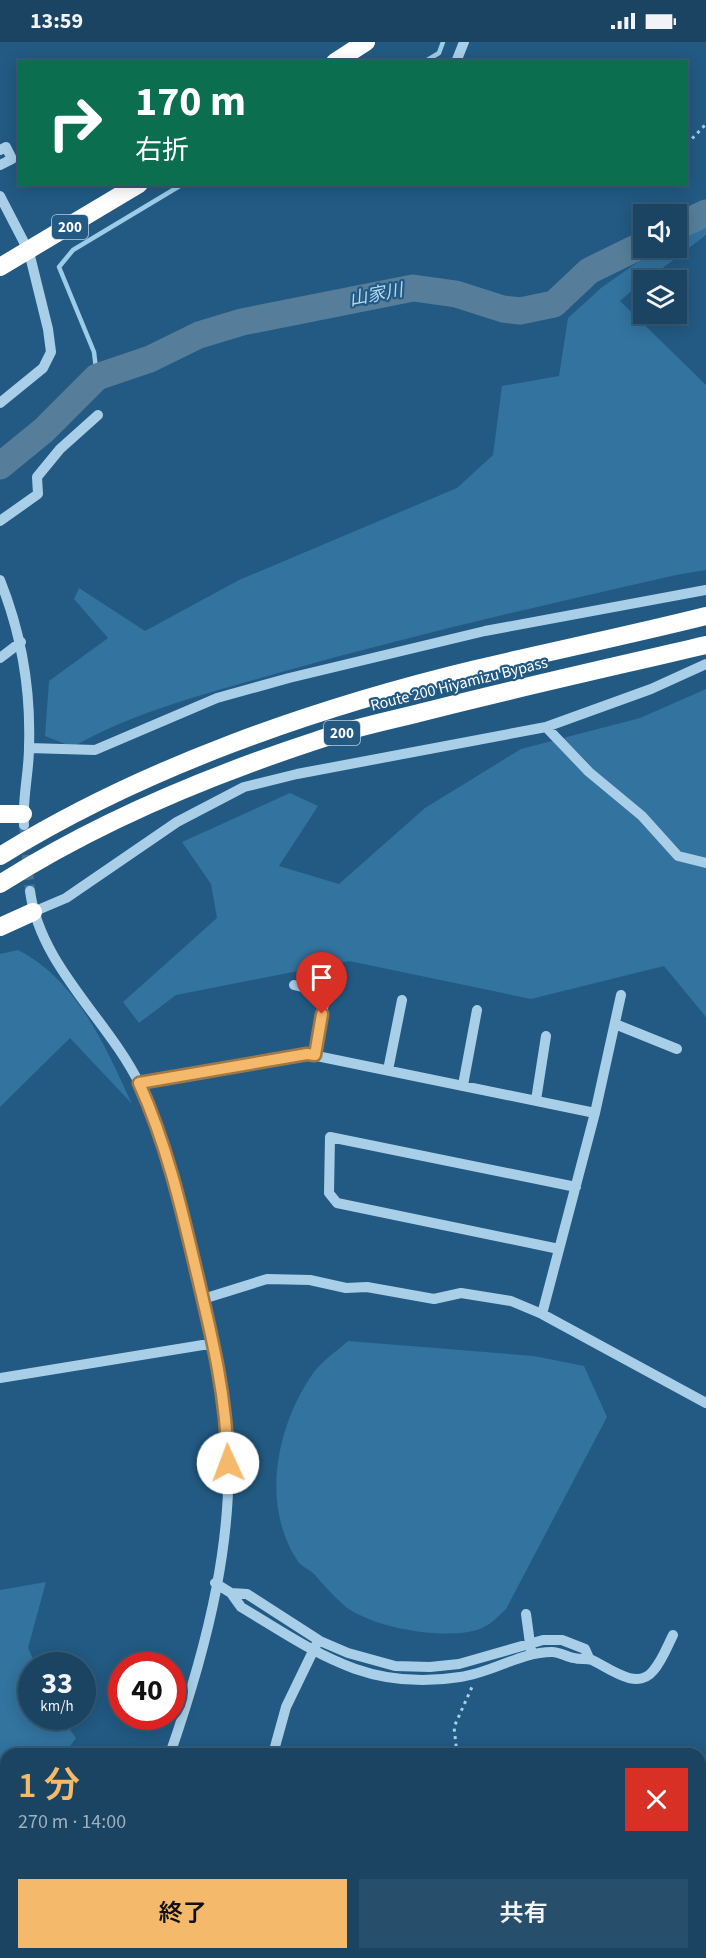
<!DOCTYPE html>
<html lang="ja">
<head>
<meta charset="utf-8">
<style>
  :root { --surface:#1a4462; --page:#274e6b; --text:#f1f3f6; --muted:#9fb0be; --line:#385c77; --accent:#f4b96b }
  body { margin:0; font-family:"Source Sans 3","Noto Sans JP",sans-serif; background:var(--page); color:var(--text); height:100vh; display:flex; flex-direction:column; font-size:22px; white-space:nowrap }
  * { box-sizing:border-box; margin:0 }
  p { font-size:20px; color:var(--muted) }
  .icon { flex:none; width:33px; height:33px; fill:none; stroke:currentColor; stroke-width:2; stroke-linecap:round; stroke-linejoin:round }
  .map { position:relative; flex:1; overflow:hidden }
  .sheet { position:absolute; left:0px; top:1706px; width:706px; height:212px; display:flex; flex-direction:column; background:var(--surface); border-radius:18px 18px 0 0; box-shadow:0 3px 15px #0003,0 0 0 2px var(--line) }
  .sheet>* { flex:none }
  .guide { position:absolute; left:18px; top:18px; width:670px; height:126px; border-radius:0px; box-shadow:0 3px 15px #0003,0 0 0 2px var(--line); background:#0b6e4f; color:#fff; overflow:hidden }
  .controls { position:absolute; left:633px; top:162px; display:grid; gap:12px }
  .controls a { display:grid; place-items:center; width:54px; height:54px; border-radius:0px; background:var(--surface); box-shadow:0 3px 15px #0003,0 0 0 2px var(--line); font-size:30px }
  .speed { position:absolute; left:18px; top:1610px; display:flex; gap:12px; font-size:30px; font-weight:700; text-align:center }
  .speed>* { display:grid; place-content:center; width:78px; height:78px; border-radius:50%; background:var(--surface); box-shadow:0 3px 15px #0003,0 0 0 2px var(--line); line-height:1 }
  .speed small { font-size:15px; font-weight:400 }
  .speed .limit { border:9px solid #d22; background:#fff; color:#111 }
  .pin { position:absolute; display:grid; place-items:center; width:51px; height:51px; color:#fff; margin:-62px -26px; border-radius:50% 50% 50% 0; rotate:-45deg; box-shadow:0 0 6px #0007 }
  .pin .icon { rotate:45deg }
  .me { position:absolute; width:66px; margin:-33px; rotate:358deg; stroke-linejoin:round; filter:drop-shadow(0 0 4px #0008) }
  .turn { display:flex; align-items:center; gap:21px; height:126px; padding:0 18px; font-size:27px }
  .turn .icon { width:78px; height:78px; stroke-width:2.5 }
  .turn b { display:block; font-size:42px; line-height:51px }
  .round { display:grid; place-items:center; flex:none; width:63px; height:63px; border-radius:0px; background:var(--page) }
  .summary { display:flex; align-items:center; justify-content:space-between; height:102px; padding:0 18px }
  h1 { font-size:36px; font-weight:600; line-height:45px; color:var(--accent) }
  .action { display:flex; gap:12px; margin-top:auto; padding:12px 18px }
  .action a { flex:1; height:69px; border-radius:0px; background:var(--accent); color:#111; font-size:24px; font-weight:600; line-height:69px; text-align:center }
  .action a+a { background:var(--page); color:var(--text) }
  .status { display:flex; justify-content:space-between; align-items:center; height:42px; padding:0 30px; background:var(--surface); direction:ltr }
  .status svg { height:16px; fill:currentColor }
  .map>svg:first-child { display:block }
  .green { fill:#32739f }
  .water { fill:#567e9a; stroke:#9dcce9; stroke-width:1.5 }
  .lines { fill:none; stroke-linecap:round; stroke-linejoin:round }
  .stream { stroke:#9dcce9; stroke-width:4.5 }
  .river { stroke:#567e9a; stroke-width:27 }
  .minor-tunnel { stroke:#437396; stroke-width:10; stroke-dasharray:10 5; stroke-linecap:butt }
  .path { stroke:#a9cfe8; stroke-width:3; stroke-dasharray:3 4.5; stroke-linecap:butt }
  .minor { stroke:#a9cfe8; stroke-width:10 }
  .highway { stroke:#fff; stroke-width:18 }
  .route-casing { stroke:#9f7846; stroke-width:15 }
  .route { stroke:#f4b96b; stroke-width:10 }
  .labels { text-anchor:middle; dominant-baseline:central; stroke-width:4.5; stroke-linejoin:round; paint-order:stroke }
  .shield { fill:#225a83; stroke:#bdceda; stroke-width:1.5 }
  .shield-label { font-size:15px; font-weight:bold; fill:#fff }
  .street-label { font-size:16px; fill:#fff; stroke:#225a83 }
  .water-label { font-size:18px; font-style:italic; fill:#b5d8f0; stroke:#225a83 }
</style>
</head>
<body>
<div class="status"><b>13:59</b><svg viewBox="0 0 49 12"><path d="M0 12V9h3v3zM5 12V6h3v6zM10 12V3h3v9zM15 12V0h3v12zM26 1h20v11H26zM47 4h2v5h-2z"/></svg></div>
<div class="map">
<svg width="706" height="1916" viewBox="0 0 706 1916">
  <rect width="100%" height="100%" fill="#225a83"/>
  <path class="green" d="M706,177v16l-59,45h-3l-24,21 86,84v185l-30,5c-133,30 -266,61 -398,98 -68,20 -143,38 -205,74l-28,-11 4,-55 59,-43 -34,-39 5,-11 66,43 94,-51 218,-92 36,-33 9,-69 57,-10 9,-58 33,-30 57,-40h18l1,-13z
    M706,647v328l-42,-51 -133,33 -182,-38 -173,34 -37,28 -16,-21 94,-84 -6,-34 -29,-42 108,-49 28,13 -39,60 60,18 86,-76 96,-59 119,-31z
    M18,908c60,31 87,96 114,154l-62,-66 -70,69v-153z
    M348,1299l186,15 50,10 23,51 -101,192c-8,8 -18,18 -29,21 -34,10 -103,-2 -131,-23 -12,-10 -22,-22 -32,-33 -5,-5 -14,-8 -17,-14 -37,-57 -20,-136 17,-188 9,-12 23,-21 34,-31z
    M46,1540l-18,66 8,17h-4v51h28l16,22 -11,15 -59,1v79l-6,9v-252z
    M256,1911h179l13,5h-198z"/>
  <path class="water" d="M701,1897l3,3 -3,16h-192l-15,-5h206z"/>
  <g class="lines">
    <path class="stream" d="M424,20l15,-9 4,-11
      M97,335l-3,-25 -35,-85 14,-17 110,-66"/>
    <path class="river" d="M676,185l30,-14
      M0,424l44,-36 53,-53 53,-18 49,-24 43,-13 171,-34 43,6 47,15 17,2 34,-7 35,-33 55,-27"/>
    <path class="minor-tunnel" d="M24,783l6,66"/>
    <path class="path" d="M687,102l19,-20
      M457,1712l-3,-27 18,-40
      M700,1771l6,1"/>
    <path class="minor" d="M456,20l8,-20
      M0,108l6,-3 6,12 -12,6
      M0,154l29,56 19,77 3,23 -8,16 -43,35
      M0,479l38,-27 -1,-17 23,-28 38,-34
      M0,538c22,55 31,108 29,167 0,26 -7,52 -5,78
      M0,616l21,-16
      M546,685l43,45 53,44 36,40 28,7
      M29,706l66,2 122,-52 72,-20 196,-47 221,-41
      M30,849c10,75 78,128 110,194 26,55 40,115 54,175 12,52 26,103 32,157 12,114 -19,230 -56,337
      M33,870l33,-14 111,-76 67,-35 53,-13 249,-47 105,-38 55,-25
      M294,943l32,8 -12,62
      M615,982l62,25
      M388,1028l14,-70
      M139,1041l168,-29 288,59
      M463,1043l14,-75
      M536,1058l10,-64
      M559,1207l-222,-46 -8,-10 1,-56 246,50
      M203,1257l64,-20 43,1 36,8 21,-1 67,12 27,-6 50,8 31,13 164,89
      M542,1272l53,-201 26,-118
      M0,1336l215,-35
      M215,1541l16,10 10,14c75,45 126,85 219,70 32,-4 60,-25 92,-25 8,0 15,5 22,6 6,2 12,0 18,2 17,8 45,31 61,11 9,-10 14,-24 20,-36
      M231,1551l16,1 73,47 28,12 47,13 35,1 29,-3 84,-24h19l23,9 4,9
      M526,1572l5,37
      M273,1712l13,-47 30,-62
      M82,1916l3,-5"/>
    <path class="highway" d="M335,20l31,-20
      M0,225l139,-83
      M0,772h23
      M0,814c142,-88 314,-148 476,-187 76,-18 154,-34 230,-53
      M0,842c97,-62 208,-108 318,-144 34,-12 70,-19 105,-28 94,-24 189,-45 283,-67
      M0,885l33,-15"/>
  </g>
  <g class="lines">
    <g class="route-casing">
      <path id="route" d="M228,1421c-2,-70 -16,-126 -32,-193 -15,-64 -30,-127 -57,-187l168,-29 8,1 7,-41"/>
    </g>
    <use href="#route" class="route"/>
  </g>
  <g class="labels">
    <g class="shield">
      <rect x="52" y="173" width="36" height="24" rx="4.5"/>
      <rect x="324" y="679" width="36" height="24" rx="4.5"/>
    </g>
    <g class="shield-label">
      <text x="70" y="185">200</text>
      <text x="342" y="691">200</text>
    </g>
    <g class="street-label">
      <text transform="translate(459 642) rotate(-14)">Route 200 Hiyamizu Bypass</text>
    </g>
    <g class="water-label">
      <text transform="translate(376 253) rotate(-11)">山家川</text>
    </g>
  </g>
</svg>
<div class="controls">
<a><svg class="icon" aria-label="sound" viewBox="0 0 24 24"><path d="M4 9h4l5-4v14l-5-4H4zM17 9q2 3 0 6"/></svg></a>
<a><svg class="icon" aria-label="layers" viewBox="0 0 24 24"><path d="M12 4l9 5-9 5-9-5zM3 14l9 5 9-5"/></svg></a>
</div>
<div class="speed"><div>33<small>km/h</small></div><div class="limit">40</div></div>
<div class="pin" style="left:322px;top:972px;background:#d93025"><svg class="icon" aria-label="arrive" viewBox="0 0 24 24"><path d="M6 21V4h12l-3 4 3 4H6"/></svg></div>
<svg class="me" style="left:228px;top:1421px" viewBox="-20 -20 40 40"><circle r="19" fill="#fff"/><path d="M0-13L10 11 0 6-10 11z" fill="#f4b96b"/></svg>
<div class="guide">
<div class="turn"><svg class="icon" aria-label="right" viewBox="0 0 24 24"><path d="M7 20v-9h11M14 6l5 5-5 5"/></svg><div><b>170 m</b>右折</div></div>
</div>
<section class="sheet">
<div class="summary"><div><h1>1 分</h1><p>270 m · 14:00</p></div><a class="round" style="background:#d93025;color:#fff"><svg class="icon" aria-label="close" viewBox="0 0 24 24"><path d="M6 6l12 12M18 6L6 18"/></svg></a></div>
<div class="action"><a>終了</a><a>共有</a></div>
</section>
</div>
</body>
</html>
